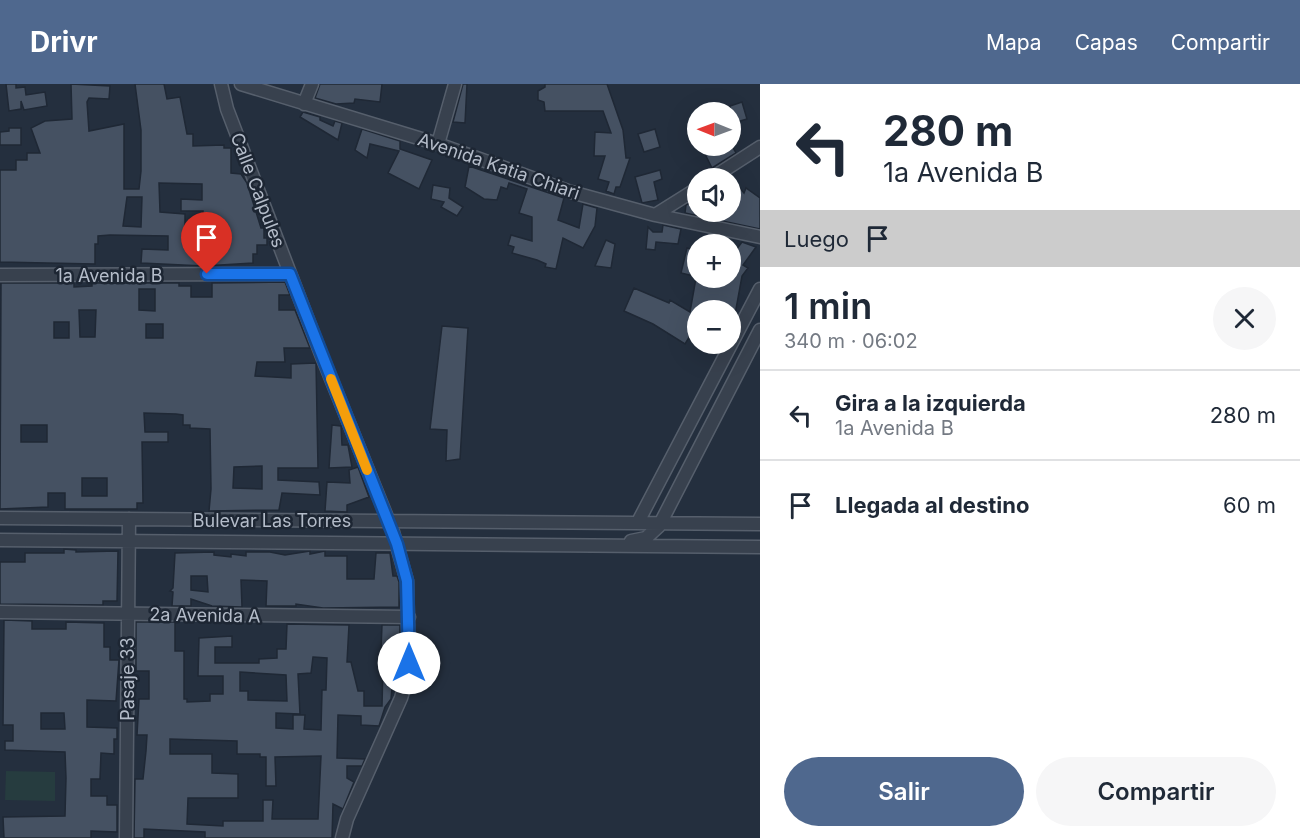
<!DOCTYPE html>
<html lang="es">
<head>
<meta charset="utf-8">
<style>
  :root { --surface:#fff; --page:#f6f6f7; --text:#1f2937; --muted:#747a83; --line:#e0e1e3; --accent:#4f688e }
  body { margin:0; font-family:Inter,sans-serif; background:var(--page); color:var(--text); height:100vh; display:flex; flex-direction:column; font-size:22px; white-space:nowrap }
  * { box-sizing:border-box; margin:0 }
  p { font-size:20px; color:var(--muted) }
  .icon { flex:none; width:33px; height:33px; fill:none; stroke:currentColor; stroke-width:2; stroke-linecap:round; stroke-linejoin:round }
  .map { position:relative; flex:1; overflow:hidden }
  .panel { display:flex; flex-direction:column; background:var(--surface); width:540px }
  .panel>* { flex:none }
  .hud { background:#fff; color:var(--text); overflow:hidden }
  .needle { width:39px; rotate:271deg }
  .tools { position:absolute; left:687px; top:18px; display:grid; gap:12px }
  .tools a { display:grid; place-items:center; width:54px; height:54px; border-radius:50%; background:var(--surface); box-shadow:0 6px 24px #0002; font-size:30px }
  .pin { position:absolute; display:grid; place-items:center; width:51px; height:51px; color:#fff; margin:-62px -26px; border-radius:50% 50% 50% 0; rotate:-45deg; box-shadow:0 0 6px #0007 }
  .pin .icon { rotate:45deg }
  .me { position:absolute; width:66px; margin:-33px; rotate:0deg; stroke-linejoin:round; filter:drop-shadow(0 0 4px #0008) }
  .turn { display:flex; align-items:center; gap:21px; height:126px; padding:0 24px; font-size:27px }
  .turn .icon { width:78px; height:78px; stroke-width:2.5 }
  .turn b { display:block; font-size:42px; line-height:51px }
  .then { display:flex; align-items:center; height:57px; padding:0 24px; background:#0003; gap:12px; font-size:22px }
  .round { display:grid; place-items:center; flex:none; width:63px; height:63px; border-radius:32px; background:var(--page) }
  .head { display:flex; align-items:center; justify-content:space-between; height:102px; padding:0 24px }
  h1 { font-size:36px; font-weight:600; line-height:45px }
  .action { display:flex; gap:12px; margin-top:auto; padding:12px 24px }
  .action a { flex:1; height:69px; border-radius:36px; background:var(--accent); color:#fff; font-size:24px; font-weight:600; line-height:69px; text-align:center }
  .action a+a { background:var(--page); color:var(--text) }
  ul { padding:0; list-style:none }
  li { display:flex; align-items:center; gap:18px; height:90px; padding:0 24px; border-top:2px solid var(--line) }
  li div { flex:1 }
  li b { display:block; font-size:22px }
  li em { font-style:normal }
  header { display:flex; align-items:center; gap:36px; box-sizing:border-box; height:84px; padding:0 30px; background:var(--accent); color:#fff }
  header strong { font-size:28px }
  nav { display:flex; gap:33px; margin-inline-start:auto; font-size:21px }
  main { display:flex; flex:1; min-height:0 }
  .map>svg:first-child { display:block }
  .green { fill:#263c3f }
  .building { fill:#455162; stroke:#1f2835; stroke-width:1.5; fill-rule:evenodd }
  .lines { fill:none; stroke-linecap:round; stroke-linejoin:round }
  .minor-casing { stroke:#565f6c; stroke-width:15 }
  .minor { stroke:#38414e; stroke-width:12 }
  .route-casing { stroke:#114b97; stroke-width:15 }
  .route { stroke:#1a73e8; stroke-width:10 }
  .slow { stroke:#f59e0b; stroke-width:10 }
  .labels { text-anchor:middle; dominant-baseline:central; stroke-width:5; stroke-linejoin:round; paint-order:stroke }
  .street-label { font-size:18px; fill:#b4bcc9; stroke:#1d2633 }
</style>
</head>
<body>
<header>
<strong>Drivr</strong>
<nav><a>Mapa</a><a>Capas</a><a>Compartir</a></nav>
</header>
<main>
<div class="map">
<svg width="760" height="754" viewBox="0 0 760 754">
  <rect width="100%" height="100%" fill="#242f3e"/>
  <path class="green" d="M6,687l49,1v29l-50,-1z"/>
  <path class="building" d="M6,0h10v4l9,-1 1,8 19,-3 2,14 -23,4 -3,-9v8l-12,2z
    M71,0l39,2 -1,13 -20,-1 -2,4 2,29 35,-7v65h15l2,-18v-41l-6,-46h29l3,15 13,-2 7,37h6v12l31,-1v3h7v25l10,1 6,9 14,45h3v10h3v7h-10v9h-4v9l-49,3 -63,-3 1,-14 26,1v-14l-58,-1 -12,1v8h-3v20l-95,-2v-92h16v-10h11v-7h13l-9,-25 14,-7 27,-2zM159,99l43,1v16l-21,-1v12h22v15h-18v-12l-25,-2zM127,113h15l-1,30 -18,-1z
    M320,0h62l-2,18 -25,-3 -1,4 -18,1 -21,-6z
    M463,0h4l-2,39 -12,-1z
    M545,0h62l16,46 3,28h4l-10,29h-4l-2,7 -8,-3 3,-9 -11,-3 7,-23h-11l1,-24 16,1 -8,-22h-58l-1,-9 -6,-2v-9l7,-4z
    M742,18l5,17 -17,5v-18z
    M303,28l17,5v3l13,6 2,-5 7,2 -4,17 -38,-23z
    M9,44h12v17h-21v-13l9,-1z
    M362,45l38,12v8l32,11 -13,29 -31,-16 11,-22 -29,-7 -3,14 -12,-8z
    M655,45l5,18 -16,5 -6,-18z
    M701,62h31l4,7 -24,15z
    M469,82l95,32 -6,22 21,8 4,-24 14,4 -2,18 -12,22 -20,-10 -7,31 -11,-2 1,-3 -9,-4 -25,-7 2,-6 -6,-2 3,-10 21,6v-24l-13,-4 8,-24 -18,-6 -2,6 -6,-2 -4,13 -13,-1 -19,-12z
    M660,86l2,9 -8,3 4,18 -16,3 -7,-26z
    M730,92l14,17 2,-5 14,10v31l-75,-16 1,-8 10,-6 2,13h32z
    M433,101l17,3 -1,10 14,9 -6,9 -16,-9 3,-5 -13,-3z
    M663,141l18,4 -3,15 -22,-2 -1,8 -9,-1 2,-22 5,5h9z
    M606,156l9,4 -4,24 -16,-2z
    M742,158l14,5 -13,18 5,3 -6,8 -8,44h-4v-10h-15l-15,-5 -2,18 -13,21 -32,-20 -29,-13 10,-23 35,15 1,-3 20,12 6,-34h34v-20z
    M687,164l11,3v26l-17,-4z
    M285,198l5,13h-11v15h16l15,38h-26l1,14h-28l-2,14 36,2v-14l25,-1 2,105h-40v12l41,2 1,13 -38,-2 -3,17 -70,1 2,-22 -1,-60 -20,-1v-3h-7v-10l-7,-1 -32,-1 1,19h23v10h-26l1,61h-6v6h-72v-16h-17v14l-48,2 1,-226h73v4l18,-1v-3h87v3h12v11h21v-14zM139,205h16v22l-16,-1zM79,226h17l-1,27h-15zM54,238h15v16h-15zM146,240h17v14h-17zM21,341h26v17h-26zM262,382v23l-29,-1 1,-21zM82,394h25v18h-25z
    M442,242l26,2 -8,131 -14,2 1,-31 -17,-1z
    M332,341l9,1 1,19h6l4,22 -23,1z
    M358,383l11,30 -22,8v7l-22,-1 2,-29 23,1 -1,-13z
    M64,465l12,1v2l42,-1 -1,50h-14v4l-103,-1v-42h25v-9h39z
    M310,467v3l15,-3v5h22v23h27l2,-26h14l3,23h4l2,6v25l-76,1 -27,-4v2h-30l1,-25 -26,-1 1,27 -30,-1 -21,-7v7h-19l1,-14 -3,-1 3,-3 2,-35 39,-1v3l17,2v-3l15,2v-4h24l15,3zM191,492h16l1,16 -17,-2z
    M4,536l28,1v8h34v-7l38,1v24h6v13h9l-3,41 -29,-1v27l30,1v11h-3v15l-13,-1 -1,26h-9v17h16v9h10v27l-26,-1v7h-87l-1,-21 62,-1 1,-38 -1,-26 -60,-2v-9h8v-16h-10zM41,629h23l1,16h-24z
    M136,538h39v29h9v48h3v3l23,-1v-7h13v-18h-25l1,-38 33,-2v11h-17v16h44v-4l18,-1v-9h9l1,-25 62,1 -2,37h4l7,29h6v15h18l1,-41 10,1v11h6l-4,11h-3l-1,11 -6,8 -6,19 -18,-1v-9l-23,-1 -1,43 28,1 -3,7h-15v12l7,4 -11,27 -10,-5 -1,34h-127v-6l-61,-3v9h-10l1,-59h8l3,-28 1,-16h-10l2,-36h10v-28h-13zM313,573l14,1 -1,32h-4l-1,40 -17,-1 1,-14h-12v14l-17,-1v-15l24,1 -2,-40 13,-1zM240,588l46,3 1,26 -39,-1v-9h-8zM170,655l67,2v13h23v3h6v29h10l-1,-29 46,-1 -3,63h-46l1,-19h-10v21h-40v5l-36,-2 1,-26h50v-24l-26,-1v-19h-42z
    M382,541h18v26l-19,-1z"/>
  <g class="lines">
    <g class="minor-casing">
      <path id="minor" d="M221,0l6,25 94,245 72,178 14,49 2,90 -8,27 -54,121 -5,19
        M241,0l197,60 133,48 84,23 105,22
        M304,20l8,-20
        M438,60l17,-60
        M712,94l48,-31
        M655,131l43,-27
        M0,191l290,-1
        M0,434l760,6
        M638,438l122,-233
        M0,456l760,7
        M631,457l15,-3 13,-12 101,-196
        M0,528l409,5
        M126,754l3,-319"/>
    </g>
    <use href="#minor" class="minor"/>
  </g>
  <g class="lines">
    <g class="route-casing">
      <path id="route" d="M207,190h83l107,270 10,37 2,82"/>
    </g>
    <use href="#route" class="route"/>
    <path class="slow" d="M331,295l36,91"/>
  </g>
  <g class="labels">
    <g class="street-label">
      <text transform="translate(499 82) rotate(19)">Avenida Katia Chiari</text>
      <text transform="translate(258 106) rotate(69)">Calle Calpules</text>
      <text x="109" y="191">1a Avenida B</text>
      <text x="272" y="436">Bulevar Las Torres</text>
      <text transform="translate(205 531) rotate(1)">2a Avenida A</text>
      <text transform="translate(127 595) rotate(-90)">Pasaje 33</text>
    </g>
  </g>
</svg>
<div class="tools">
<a><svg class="needle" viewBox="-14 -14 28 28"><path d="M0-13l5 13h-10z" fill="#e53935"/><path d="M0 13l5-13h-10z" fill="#747a83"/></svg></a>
<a><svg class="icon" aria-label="sound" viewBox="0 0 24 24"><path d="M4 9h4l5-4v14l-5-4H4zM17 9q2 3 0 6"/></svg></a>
<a>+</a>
<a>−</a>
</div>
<div class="pin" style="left:207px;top:190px;background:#d93025"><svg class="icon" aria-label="arrive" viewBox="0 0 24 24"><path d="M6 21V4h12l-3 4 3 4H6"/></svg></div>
<svg class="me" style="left:409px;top:579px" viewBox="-20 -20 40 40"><circle r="19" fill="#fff"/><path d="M0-13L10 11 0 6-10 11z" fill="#1a73e8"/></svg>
</div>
<section class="panel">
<div class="hud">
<div class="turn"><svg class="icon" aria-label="left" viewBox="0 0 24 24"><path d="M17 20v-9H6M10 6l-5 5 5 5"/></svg><div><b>280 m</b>1a Avenida B</div></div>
<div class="then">Luego<svg class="icon" aria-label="arrive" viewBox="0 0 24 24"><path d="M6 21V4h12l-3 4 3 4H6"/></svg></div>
</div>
<div class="head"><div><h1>1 min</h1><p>340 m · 06:02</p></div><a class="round"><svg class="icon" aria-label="close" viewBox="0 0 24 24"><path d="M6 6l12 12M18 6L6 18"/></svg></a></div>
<ul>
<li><svg class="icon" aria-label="left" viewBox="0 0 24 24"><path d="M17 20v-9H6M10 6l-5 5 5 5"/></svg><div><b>Gira a la izquierda</b><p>1a Avenida B</p></div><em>280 m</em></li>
<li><svg class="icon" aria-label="arrive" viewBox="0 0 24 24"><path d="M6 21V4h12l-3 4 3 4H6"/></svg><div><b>Llegada al destino</b></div><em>60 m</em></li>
</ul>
<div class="action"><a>Salir</a><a>Compartir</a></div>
</section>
</main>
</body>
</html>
